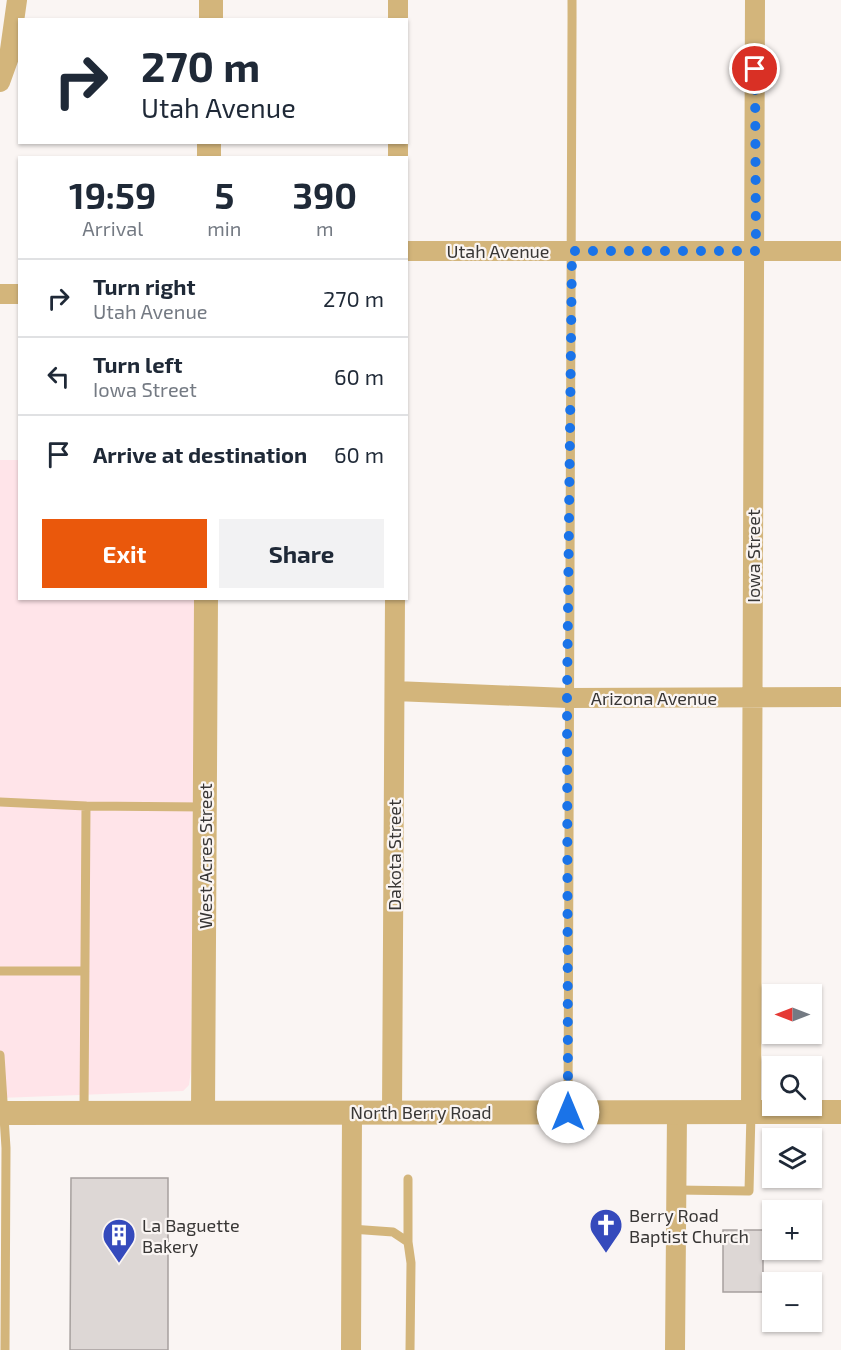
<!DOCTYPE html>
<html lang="en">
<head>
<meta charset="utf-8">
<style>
  :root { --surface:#fff; --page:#f2f2f3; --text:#1f2937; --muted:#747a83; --line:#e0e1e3; --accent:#ea580c }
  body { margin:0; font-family:"Exo 2",sans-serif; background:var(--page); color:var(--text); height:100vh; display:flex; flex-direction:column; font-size:22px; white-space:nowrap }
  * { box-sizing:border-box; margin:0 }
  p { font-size:20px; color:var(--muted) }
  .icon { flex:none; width:33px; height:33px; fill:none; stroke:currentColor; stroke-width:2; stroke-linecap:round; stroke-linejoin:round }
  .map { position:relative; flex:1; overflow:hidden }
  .sheet { position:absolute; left:18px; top:156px; width:390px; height:444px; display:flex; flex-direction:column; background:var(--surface); border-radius:0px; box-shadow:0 2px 4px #0004 }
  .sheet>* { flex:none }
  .banner { position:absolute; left:18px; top:18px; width:390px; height:126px; border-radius:0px; box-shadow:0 2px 4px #0004; background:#fff; color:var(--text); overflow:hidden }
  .needle { width:39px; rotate:270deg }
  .controls { position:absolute; left:762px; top:984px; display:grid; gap:12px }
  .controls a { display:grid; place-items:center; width:60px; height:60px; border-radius:0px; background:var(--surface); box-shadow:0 2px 4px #0004; font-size:30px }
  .pin { position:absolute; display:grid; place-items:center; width:51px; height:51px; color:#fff; margin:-26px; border:3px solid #fff; border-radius:50%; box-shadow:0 2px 6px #0007 }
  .me { position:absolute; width:66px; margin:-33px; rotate:0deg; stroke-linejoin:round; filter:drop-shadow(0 0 4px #0008) }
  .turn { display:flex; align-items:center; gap:21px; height:126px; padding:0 24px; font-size:27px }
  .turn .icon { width:78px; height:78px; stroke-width:2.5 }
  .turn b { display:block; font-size:42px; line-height:51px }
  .eta { display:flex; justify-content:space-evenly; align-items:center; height:102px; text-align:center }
  .eta b { font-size:36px; font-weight:700; line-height:42px }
  .button { display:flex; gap:12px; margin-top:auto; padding:12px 24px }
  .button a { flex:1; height:69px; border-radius:0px; background:var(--accent); color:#fff; font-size:24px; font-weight:700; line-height:69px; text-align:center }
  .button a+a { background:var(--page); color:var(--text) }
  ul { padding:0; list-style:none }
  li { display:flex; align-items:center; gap:18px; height:78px; padding:0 24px; border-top:2px solid var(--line) }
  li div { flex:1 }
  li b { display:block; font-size:22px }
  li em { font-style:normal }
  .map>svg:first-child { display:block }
  .industrial { fill:#ffe4e9 }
  .building { fill:#ddd7d5; stroke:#a6a09e; stroke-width:1.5 }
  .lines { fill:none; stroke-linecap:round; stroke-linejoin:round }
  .service { stroke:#d3b57b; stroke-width:9 }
  .minor { stroke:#d3b57b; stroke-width:20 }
  .tertiary { stroke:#d3b57b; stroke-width:24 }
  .route { stroke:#1a73e8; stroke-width:10; stroke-dasharray:0 18 }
  .labels { text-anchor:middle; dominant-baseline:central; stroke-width:4.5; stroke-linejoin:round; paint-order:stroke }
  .street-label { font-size:18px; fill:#383635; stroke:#faf5f3 }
  .poi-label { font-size:18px; fill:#383635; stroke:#faf5f3; text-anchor:start }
</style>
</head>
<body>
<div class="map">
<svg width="841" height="1350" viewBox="0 0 841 1350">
  <rect width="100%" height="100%" fill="#faf5f3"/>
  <path class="industrial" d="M0,460h19l1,138 174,1 -3,471 -2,15 -6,6 -183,7z"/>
  <path class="building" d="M71,1178h97v172h-98z
    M723,1230h40v62h-40z"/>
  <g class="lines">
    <path class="service" d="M0,802l86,4
      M0,971h85
      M0,1055l6,93 -1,202
      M84,1111l2,-305 119,1
      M568,1111c-1,-371 5,-741 4,-1111
      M408,1179v63
      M676,1190l73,1 2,-78
      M351,1229l42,3 15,10 3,21 -1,87"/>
    <path class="minor" d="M398,20v-20
      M0,82l9,-25 8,-57
      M398,158v-16
      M406,251h435
      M0,294h20
      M395,691l172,7 274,-1
      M392,1112l3,-514
      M751,1113l4,-1113
      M351,1350l1,-238
      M675,1350l2,-237"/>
    <path class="tertiary" d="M211,20v-20
      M209,158v-16
      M0,1113l841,-1
      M203,1113l3,-515"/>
  </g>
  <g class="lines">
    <path class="route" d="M568,1112l-1,-414 5,-447h184l-1,-182"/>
  </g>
  <defs>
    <g id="church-pin" transform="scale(1.725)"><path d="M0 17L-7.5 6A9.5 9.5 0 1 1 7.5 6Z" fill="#354abc" stroke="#faf5f3"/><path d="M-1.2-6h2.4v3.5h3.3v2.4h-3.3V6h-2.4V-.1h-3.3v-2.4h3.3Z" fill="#fff"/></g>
    <g id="building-pin" transform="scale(1.725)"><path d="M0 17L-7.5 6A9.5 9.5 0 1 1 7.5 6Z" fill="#354abc" stroke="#faf5f3"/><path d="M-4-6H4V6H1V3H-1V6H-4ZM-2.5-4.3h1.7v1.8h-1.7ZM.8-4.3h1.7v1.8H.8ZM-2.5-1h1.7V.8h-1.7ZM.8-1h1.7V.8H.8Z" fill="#fff"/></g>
  </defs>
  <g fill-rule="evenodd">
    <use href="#church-pin" x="606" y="1225"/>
    <use href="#building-pin" x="119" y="1235"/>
  </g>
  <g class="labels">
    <g class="street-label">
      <text x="498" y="251">Utah Avenue</text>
      <text transform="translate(753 556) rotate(-90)">Iowa Street</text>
      <text x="654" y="698">Arizona Avenue</text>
      <text transform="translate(394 855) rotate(-90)">Dakota Street</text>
      <text transform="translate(205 856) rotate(-90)">West Acres Street</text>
      <text x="421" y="1112">North Berry Road</text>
    </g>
    <g class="poi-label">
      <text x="629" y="1215">Berry Road<tspan x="629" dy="21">Baptist Church</tspan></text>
      <text x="142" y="1225">La Baguette<tspan x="142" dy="21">Bakery</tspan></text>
    </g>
  </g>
</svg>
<div class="controls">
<a><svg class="needle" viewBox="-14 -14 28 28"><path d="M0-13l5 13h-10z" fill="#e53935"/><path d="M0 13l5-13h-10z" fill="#747a83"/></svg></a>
<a><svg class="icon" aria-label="search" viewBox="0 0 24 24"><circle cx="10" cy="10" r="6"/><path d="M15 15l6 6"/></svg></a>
<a><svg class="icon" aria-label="layers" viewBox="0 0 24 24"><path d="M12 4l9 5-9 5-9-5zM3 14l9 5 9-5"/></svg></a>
<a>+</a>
<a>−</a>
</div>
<div class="pin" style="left:755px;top:69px;background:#d93025"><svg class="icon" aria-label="arrive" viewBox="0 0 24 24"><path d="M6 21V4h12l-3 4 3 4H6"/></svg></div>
<svg class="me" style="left:568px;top:1112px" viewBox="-20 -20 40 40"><circle r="19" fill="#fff"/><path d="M0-13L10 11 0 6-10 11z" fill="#1a73e8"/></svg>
<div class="banner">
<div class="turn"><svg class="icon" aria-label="right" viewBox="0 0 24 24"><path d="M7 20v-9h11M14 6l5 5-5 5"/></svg><div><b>270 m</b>Utah Avenue</div></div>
</div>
<section class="sheet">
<div class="eta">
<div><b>19:59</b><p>Arrival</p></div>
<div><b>5</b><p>min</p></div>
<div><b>390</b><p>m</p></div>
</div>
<ul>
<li><svg class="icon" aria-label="right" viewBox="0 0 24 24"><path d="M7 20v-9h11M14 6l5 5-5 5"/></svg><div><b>Turn right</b><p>Utah Avenue</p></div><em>270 m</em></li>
<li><svg class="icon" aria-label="left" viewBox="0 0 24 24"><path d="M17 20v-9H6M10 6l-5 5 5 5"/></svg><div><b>Turn left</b><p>Iowa Street</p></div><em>60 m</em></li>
<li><svg class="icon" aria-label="arrive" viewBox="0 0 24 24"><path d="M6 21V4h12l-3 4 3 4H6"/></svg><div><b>Arrive at destination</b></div><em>60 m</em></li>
</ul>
<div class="button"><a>Exit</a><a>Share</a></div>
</section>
</div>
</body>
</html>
